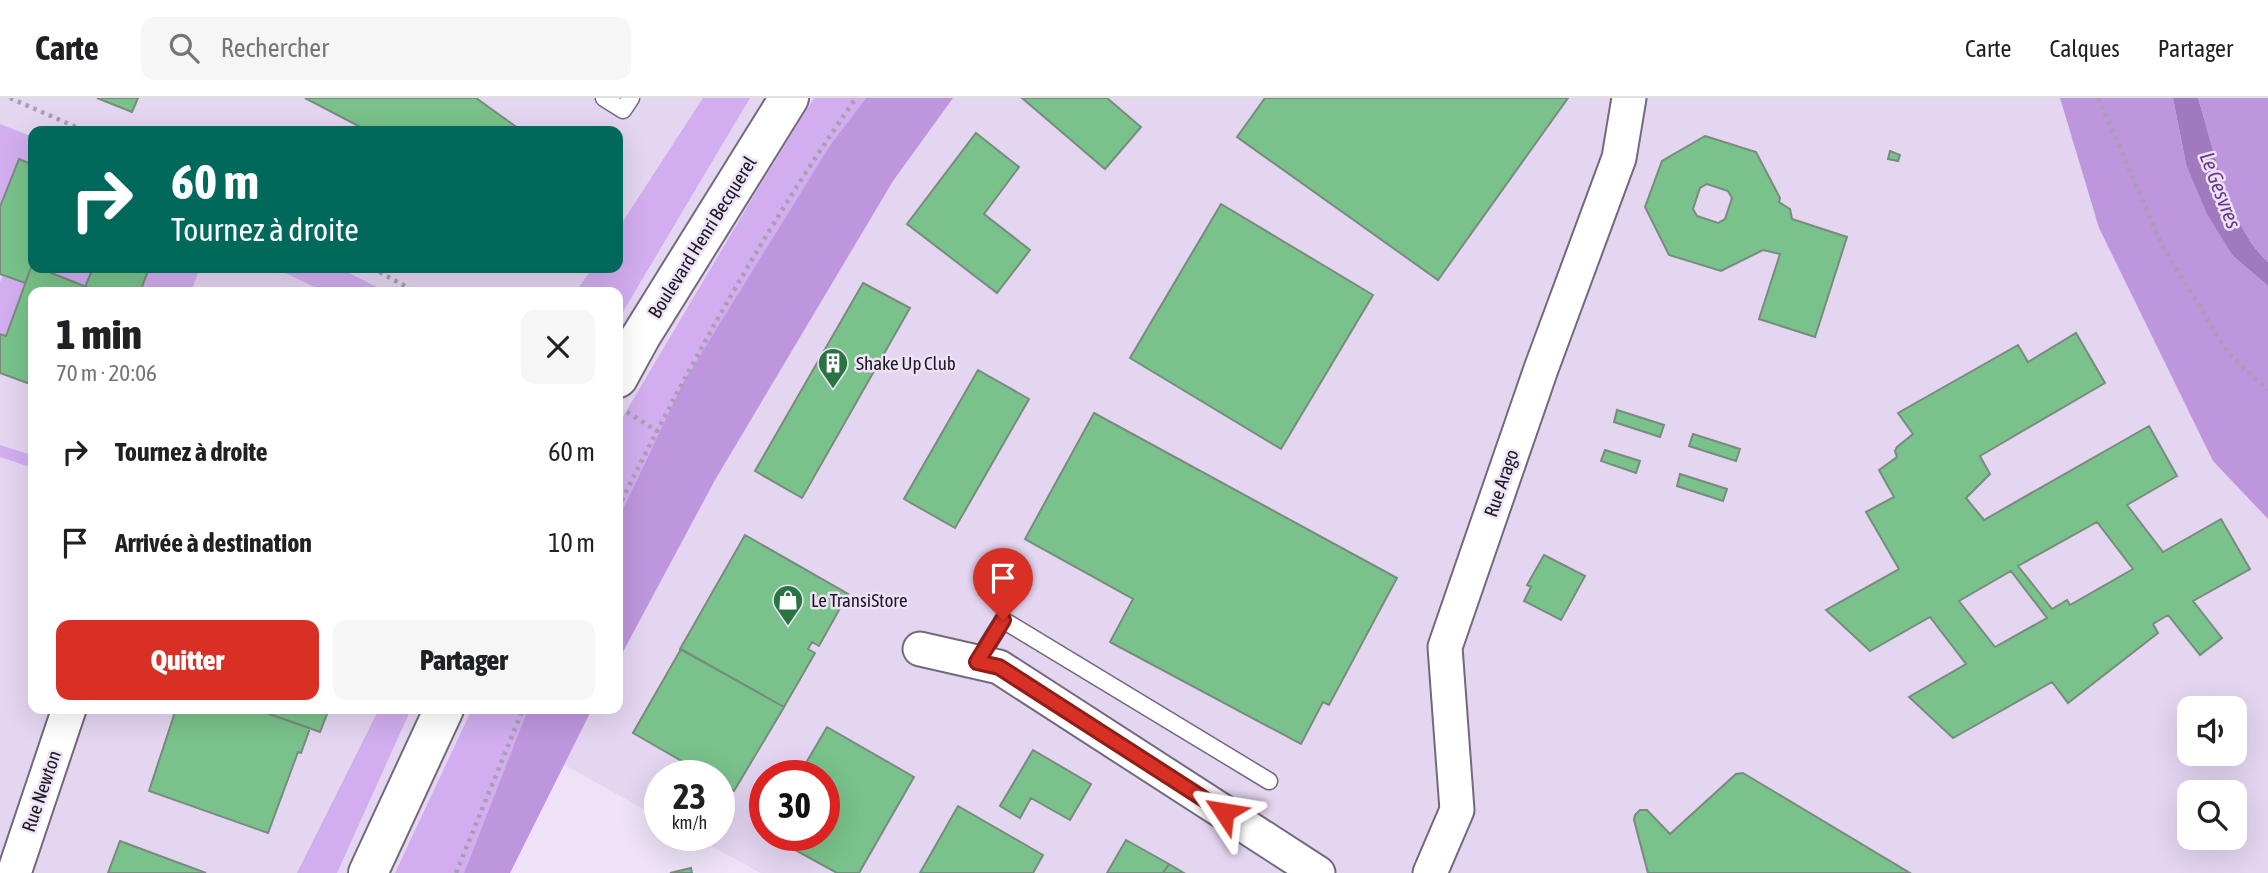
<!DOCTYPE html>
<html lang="fr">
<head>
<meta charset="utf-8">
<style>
  :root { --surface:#fff; --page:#f6f6f6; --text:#202124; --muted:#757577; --line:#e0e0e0; --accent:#d93025 }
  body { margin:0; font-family:"Asap Condensed",sans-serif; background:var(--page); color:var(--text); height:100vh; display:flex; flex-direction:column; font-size:26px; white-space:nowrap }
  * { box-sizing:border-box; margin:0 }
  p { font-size:23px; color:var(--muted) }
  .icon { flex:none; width:38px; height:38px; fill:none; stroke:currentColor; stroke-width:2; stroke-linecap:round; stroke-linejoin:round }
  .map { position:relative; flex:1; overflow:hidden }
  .drawer { position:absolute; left:28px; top:189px; width:595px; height:427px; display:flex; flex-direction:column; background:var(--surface); border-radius:14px; box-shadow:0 7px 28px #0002 }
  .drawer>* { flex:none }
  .top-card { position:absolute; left:28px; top:28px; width:595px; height:147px; border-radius:14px; box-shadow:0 7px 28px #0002; background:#00695c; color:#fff; overflow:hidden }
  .fabs { position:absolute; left:2177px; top:598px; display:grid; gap:14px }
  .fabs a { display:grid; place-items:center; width:70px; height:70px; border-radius:14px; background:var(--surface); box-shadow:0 7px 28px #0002; font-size:35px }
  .speed { position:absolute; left:644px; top:662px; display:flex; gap:14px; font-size:35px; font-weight:700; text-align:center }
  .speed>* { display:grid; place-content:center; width:91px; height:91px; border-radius:50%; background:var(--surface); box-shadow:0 7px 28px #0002; line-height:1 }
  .speed small { font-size:18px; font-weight:400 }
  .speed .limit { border:10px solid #d22; background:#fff; color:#111 }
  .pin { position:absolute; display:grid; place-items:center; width:60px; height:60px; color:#fff; margin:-72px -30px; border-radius:50% 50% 50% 0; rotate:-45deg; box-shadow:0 0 7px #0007 }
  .pin .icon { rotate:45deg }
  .me { position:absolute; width:77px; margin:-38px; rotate:303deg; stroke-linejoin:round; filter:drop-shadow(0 0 5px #0008) }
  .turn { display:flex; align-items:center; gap:24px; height:147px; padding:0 28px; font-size:32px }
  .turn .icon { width:91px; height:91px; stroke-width:2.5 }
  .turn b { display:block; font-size:49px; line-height:60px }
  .round { display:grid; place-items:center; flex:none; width:74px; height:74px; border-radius:14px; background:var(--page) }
  .summary { display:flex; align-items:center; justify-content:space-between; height:119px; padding:0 28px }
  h1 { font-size:42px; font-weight:800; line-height:52px }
  .button { display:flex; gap:14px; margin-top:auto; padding:14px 28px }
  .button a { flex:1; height:80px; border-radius:14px; background:var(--accent); color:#fff; font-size:28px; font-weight:800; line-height:80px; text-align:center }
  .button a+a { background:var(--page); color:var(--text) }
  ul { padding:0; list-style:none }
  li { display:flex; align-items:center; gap:21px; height:91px; padding:0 28px }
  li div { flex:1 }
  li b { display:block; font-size:26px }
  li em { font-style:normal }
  header { display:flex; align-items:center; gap:42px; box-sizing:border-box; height:98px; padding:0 35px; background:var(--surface); border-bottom:2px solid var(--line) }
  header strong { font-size:33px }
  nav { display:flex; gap:38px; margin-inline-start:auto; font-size:24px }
  .search { width:490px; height:63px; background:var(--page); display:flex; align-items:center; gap:18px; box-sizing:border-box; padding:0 24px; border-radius:14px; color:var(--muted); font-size:26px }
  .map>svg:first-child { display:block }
  .built { fill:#e4d5f1; fill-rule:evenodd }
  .green { fill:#d2adef }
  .forest { fill:#be96dd }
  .water { fill:#a079be }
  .building { fill:#79c28b; stroke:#798b7d; stroke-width:2; fill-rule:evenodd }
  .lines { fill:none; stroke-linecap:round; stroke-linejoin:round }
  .service-casing { stroke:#73697c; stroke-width:19 }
  .minor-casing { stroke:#73697c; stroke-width:37 }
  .secondary-casing { stroke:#73697c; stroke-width:42 }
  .path { stroke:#a89fb0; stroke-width:4.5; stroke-dasharray:3.5 5; stroke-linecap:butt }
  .service { stroke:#fff; stroke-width:16 }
  .minor { stroke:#fff; stroke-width:33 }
  .secondary { stroke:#fff; stroke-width:38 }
  .route-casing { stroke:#8d1f18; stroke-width:18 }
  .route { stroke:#d93025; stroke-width:12 }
  .labels { text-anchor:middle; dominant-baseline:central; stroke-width:5; stroke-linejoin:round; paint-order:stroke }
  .street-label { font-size:19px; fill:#1d1920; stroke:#ede2f7 }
  .poi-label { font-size:19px; fill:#1d1920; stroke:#ede2f7; text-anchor:start }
  .water-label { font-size:21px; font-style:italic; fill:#6a388b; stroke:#ede2f7 }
</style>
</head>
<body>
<header>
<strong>Carte</strong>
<div class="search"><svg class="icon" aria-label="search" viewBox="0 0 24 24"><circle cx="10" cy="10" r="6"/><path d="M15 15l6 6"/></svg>Rechercher</div>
<nav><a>Carte</a><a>Calques</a><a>Partager</a></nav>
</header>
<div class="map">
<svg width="2268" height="775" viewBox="0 0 2268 775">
  <rect width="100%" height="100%" fill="#ede2f7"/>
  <path class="built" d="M0,0h2060l39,130 114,233 55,58v354h-1507l-70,-38h28v-60h-59v43l-97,-54 -53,109h-510zM33,33h585v137h-585zM33,194h585v417h-585zM2189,611h46v45h-46zM765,677h59v60h-59zM2189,695h46v45h-46z"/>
  <path class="green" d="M703,0h47l-132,222v-28h-42l16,-24h26v-39z
    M814,0h52l-35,46 -213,376v-95l138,-233z
    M0,26l33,13v28l-14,-5 -19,47z
    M39,170h54l-8,19z
    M149,170h51l-9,24h-48l-3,-1z
    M275,170h64l48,24h-62z
    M3,177l22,8 -19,53 -6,-2v-52z
    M33,341v29l-33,-11v-12l28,9z
    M379,611h32l-74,164h-40z
    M472,611h56l-64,164h-69z"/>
  <path class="forest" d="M866,0h87l-60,83 -178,299 -97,181v-141l65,-137 148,-239z
    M2060,0h113l13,66 47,92 35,30v233l-55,-58 -114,-233z
    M2198,0h70v164c-38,-33 -55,-116 -70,-164z
    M528,611h64l-82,164h-46z"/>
  <path class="water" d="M2173,0h25c15,48 32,131 70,164v24l-35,-30 -26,-42 -21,-50z"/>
  <path class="building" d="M97,0h41l-6,14z
    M305,0h171l46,33h-154z
    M1022,0h85l34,29 -36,42z
    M1265,0h303l-130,182 -201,-143z
    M976,35l43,34 -35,47 46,36 -33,43 -90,-69z
    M1705,38l51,16 24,46 -1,4 11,7 2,10 55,18 -32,100 -56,-18 21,-65 -17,-4 -42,21 -52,-16 -24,-48 17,-46zM1707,86l21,7 4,7 -7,21 -7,4 -21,-7 -4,-7 7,-21z
    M1890,53l10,4 -2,6 -10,-2z
    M19,61l14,6v98l-8,20 -25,-9v-67z
    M1221,106l152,91 -92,154 -151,-91z
    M32,167l1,3h6l60,24h-66v93l-33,-12v-39l6,2z
    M93,170h56l-9,24h-41l-14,-5z
    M863,185l47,25 -108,190 -47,-27z
    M2076,235l29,50 -125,73 10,18 -24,24 18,22 165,-94 28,50 -50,29 36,47 58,-33 29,50 -57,32 29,37 -22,17 -32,-40 -15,9 5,9 -90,70 -16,-21 -99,56 -44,-41 57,-33 -36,-47 -60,34 -44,-41 73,-41 -33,-57 28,-15 -15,-27 18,-13 -2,-6 2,-4 16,-13 -15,-21 120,-68 10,17zM2097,424l36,47 -63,36 -3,-5 -15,9 -34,-43zM2011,473l36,47 -52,29 -36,-46z
    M978,272l51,29 -74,129 -51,-29z
    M1617,312l47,15 -4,12 -46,-15z
    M1094,315l303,165 -68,127 -6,-3 -22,42 -191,-102 23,-43 -108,-60z
    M1693,336l47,15 -4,12 -47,-15z
    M1605,352l35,11 -4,12 -35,-12z
    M1680,376l47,15 -4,12 -46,-15z
    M745,437l103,59 -29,52 -7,-4 -4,7 7,4 -31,54 -104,-58z
    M1544,457l41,21 -24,44 -37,-19 7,-14 -4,-2z
    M681,551l103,58 -50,84 -15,-8v-8h-13l-73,-42z
    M176,611h79l55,19 -9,25 -3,-1 -30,81 -119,-42z
    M255,611h74l-9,23z
    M827,629l87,50 -55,96h-22l-69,-38h56v-60h-25z
    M1033,652l58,34 -21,36 -39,-22 -11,20 -20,-12z
    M1743,675l167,100h-262l-14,-53 1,-5 5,-5h7l23,24 66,-60z
    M958,708l85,49 -10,18h-113z
    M1126,742l43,24 -6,9h-56z
    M120,743l86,32h-98z
    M1169,766l15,9h-21z
    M691,770l1,5h-22z"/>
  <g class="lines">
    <g class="service-casing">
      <path id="service" d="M604,0l19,12 8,-12
        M977,564l26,-42 266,161"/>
    </g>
    <g class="minor-casing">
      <path id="minor" d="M920,551l79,18 319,206
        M14,775l55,-164
        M1430,775l27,-63 -12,-163 96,-278 78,-211 10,-60"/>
    </g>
    <g class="secondary-casing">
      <path id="secondary" d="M618,280l23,-42 148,-238
        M368,775l76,-164"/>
    </g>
    <path class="path" d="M10,0l75,33
      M2098,0l64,147 65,107 41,38
      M372,170l44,24
      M627,314l30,19
      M618,410c70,-141 147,-280 238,-410
      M456,775l67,-164"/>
    <use href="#service" class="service"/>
    <use href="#minor" class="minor"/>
    <use href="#secondary" class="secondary"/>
  </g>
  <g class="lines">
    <g class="route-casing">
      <path id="route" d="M1003,522l-26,42 22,5 225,145"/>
    </g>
    <use href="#route" class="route"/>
  </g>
  <defs>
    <g id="building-pin" transform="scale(1.575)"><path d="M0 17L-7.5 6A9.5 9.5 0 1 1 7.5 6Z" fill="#2a7441" stroke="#ede2f7"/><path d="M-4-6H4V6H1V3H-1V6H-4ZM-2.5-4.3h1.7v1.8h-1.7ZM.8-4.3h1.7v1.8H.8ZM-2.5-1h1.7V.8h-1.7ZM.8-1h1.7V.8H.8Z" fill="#fff"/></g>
    <g id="shop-pin" transform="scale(1.575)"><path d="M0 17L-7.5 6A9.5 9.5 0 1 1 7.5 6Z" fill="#2a7441" stroke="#ede2f7"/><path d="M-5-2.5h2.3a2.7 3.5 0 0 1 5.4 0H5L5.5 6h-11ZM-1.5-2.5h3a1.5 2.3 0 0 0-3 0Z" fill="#fff"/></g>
  </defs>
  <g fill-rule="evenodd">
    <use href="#building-pin" x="833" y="265"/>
    <use href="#shop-pin" x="788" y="502"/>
  </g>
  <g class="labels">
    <g class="street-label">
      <text transform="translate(702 139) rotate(-58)">Boulevard Henri Becquerel</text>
      <text transform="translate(1501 385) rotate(-71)">Rue Arago</text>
      <text transform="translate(41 693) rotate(-71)">Rue Newton</text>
    </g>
    <g class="poi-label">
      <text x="856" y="265">Shake Up Club</text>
      <text x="811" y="502">Le TransiStore</text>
    </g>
    <g class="water-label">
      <text transform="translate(2221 92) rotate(69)">Le Gesvres</text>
    </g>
  </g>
</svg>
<div class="fabs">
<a><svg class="icon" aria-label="sound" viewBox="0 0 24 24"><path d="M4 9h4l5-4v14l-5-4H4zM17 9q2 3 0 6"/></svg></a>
<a><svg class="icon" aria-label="search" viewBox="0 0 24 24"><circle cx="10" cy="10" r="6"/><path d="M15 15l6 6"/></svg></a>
</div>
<div class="speed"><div>23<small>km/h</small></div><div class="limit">30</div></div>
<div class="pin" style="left:1003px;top:522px;background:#d93025"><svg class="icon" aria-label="arrive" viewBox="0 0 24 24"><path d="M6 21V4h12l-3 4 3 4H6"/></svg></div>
<svg class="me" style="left:1224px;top:714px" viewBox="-20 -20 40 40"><path d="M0-17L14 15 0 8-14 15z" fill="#d93025" stroke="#fff" stroke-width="4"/></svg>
<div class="top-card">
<div class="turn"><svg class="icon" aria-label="right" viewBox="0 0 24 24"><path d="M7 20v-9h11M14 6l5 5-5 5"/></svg><div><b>60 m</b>Tournez à droite</div></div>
</div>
<section class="drawer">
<div class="summary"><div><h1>1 min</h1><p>70 m · 20:06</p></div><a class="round"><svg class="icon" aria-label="close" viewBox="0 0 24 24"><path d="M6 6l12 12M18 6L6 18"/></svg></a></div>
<ul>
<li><svg class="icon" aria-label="right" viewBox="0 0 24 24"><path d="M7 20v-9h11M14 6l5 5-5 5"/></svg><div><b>Tournez à droite</b></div><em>60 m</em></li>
<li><svg class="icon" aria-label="arrive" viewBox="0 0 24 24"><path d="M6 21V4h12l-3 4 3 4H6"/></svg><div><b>Arrivée à destination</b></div><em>10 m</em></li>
</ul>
<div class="button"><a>Quitter</a><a>Partager</a></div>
</section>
</div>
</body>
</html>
